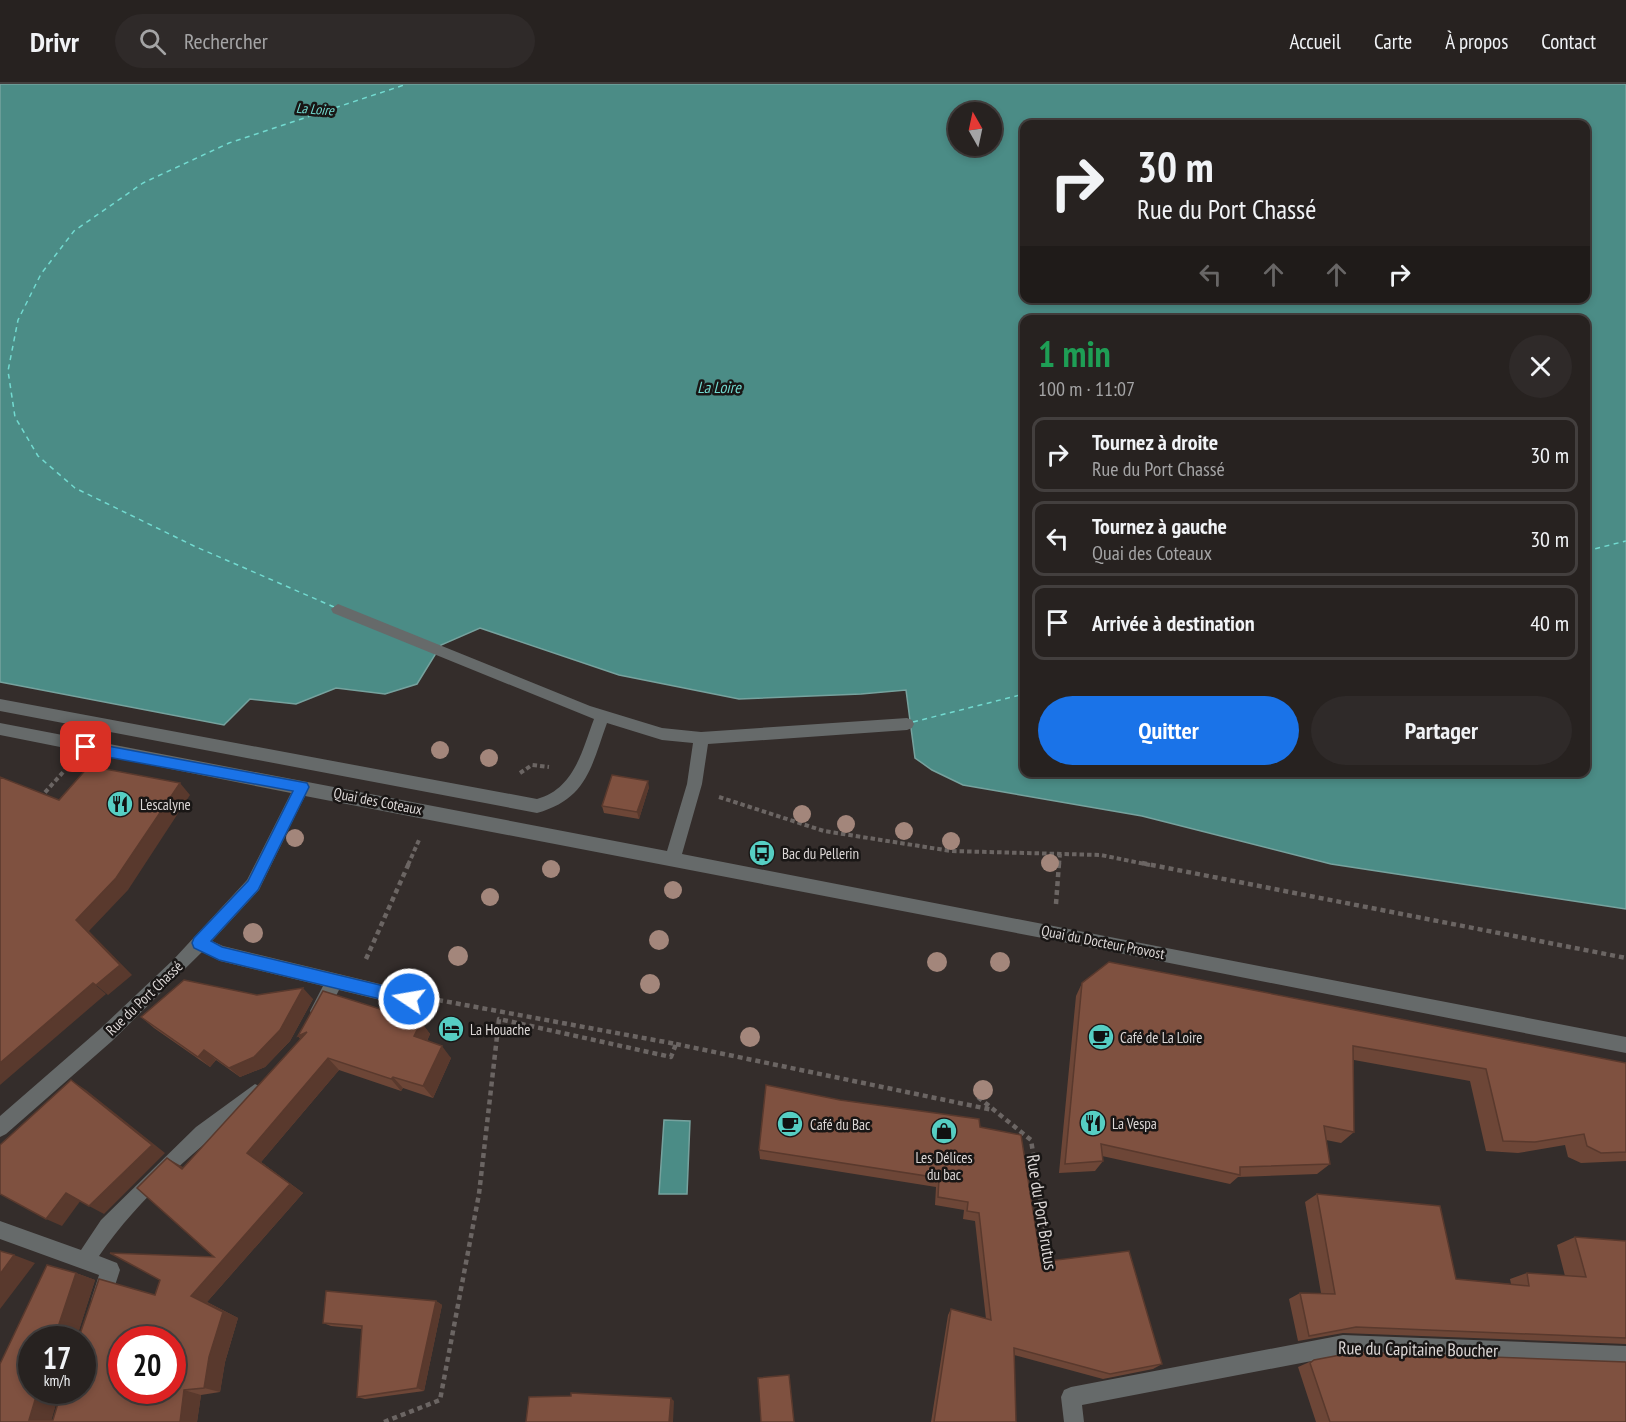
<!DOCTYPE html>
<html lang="fr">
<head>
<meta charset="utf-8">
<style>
  :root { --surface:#272220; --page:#2f2a29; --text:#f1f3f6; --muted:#a4a4a5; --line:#433f3e; --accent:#1a73e8 }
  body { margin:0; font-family:"PT Sans Narrow",sans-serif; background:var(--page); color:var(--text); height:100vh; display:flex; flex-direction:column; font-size:22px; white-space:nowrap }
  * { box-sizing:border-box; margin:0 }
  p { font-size:20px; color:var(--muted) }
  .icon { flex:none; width:33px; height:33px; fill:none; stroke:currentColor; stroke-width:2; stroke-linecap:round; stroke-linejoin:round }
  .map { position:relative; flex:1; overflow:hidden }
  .sheet { position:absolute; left:1020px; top:231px; width:570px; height:462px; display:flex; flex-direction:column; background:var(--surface); border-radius:12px; box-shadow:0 3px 9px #0003,0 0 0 2px var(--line) }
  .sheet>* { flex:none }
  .top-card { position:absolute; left:1020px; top:36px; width:570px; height:183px; border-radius:12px; box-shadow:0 3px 9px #0003,0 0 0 2px var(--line); background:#272220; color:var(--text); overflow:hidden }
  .needle { width:39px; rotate:351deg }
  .tools { position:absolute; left:948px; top:18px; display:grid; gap:12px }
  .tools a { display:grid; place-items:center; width:54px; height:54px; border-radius:50%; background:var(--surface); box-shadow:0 3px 9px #0003,0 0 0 2px var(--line); font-size:30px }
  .speed { position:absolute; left:18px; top:1242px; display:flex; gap:12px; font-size:30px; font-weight:700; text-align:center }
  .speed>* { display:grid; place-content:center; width:78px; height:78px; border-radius:50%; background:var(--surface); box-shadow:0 3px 9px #0003,0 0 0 2px var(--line); line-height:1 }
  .speed small { font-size:15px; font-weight:400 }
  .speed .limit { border:9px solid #d22; background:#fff; color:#111 }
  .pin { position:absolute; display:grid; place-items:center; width:51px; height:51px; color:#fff; margin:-26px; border-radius:12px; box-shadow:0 3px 9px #0006 }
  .me { position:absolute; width:66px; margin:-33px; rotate:282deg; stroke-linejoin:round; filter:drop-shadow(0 0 4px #0008) }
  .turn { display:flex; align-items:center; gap:21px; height:126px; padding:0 18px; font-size:27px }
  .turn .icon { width:78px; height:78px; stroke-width:2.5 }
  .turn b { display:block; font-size:42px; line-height:51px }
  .lanes { display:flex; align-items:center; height:57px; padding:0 18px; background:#0003; justify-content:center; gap:30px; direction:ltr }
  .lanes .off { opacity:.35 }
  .round { display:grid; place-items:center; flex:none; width:63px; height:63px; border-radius:32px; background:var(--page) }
  .overview { display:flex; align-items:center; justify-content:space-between; height:102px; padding:0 18px }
  h1 { font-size:36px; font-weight:700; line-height:45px; color:#1e9e55 }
  .primary-button { display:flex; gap:12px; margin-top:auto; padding:12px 18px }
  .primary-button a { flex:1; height:69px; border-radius:36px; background:var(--accent); color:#fff; font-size:24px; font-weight:700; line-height:69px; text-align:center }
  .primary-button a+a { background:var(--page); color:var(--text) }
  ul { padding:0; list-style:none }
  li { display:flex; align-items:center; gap:18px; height:75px; margin:0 12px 9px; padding:0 6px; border:3px solid var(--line); border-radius:12px }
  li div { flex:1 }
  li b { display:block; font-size:22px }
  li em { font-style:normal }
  header { display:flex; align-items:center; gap:36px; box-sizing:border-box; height:84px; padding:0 30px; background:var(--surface); border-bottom:2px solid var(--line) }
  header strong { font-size:28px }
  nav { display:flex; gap:33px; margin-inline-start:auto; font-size:21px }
  .search { width:420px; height:54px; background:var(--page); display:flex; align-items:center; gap:15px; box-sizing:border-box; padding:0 21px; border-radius:33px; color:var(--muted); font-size:22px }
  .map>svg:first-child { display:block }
  .water { fill:#4b8c86; stroke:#76a29e; stroke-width:1.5; fill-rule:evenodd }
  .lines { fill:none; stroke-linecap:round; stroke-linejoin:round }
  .ferry { stroke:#72dad0; stroke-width:1.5; stroke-dasharray:5 4.5; stroke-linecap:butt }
  .path-far1 { stroke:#6b6563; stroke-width:4; stroke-dasharray:4.5 3; stroke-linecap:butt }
  .path { stroke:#6b6563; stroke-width:4.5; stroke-dasharray:5 4; stroke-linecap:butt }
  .minor { fill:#666a6a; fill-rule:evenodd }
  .tree { fill:#a3867b }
  .wall { fill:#6d4637 }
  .shaded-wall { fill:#59392d }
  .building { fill:#7f5140; stroke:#59392d; stroke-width:1.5; fill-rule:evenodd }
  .route { fill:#1a73e8; stroke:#114b97; stroke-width:1.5 }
  .labels { text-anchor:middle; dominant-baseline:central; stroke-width:5; stroke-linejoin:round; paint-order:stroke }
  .far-water-label { font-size:14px; font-style:italic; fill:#72dad0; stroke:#191615 }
  .street-label { font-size:15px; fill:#dcd7d6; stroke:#191615 }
  .poi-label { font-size:15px; fill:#dcd7d6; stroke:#191615; text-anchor:start }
  .water-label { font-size:16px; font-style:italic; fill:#72dad0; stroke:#191615 }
  .near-street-label { font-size:18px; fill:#dcd7d6; stroke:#191615 }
</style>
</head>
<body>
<header>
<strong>Drivr</strong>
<div class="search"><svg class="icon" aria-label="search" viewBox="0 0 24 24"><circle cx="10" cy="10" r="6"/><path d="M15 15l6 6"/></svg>Rechercher</div>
<nav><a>Accueil</a><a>Carte</a><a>À propos</a><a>Contact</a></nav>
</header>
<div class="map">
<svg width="1626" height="1338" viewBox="0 0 1626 1338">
  <rect width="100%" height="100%" fill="#342d2b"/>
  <path class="water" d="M0,0h1626v825l-295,-45 -189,-48 -179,-31 -31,-15 -17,-12 -9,-68 -45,4 -122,5 -120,-24 -139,-47 -39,17 -24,39 -32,10 -49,-6 -40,16 -46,-5 -26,26 -224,-43zM958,28h34v34h-34zM1024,40h562v174h-562zM1024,236h562v452h-562z
    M664,1036l26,1 -3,73h-28z"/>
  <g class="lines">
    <path class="ferry" d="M1586,467l40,-10
      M334,523l-140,-61 -119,-58 -37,-32 -23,-39 -7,-46 10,-51 23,-46 33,-43 69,-48 86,-40 178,-59
      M913,638l111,-28"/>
    <path class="path-far1" d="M520,689l12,-8 17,2
      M719,713l105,34 127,20 150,4 49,10
      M40,714l25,-28
      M408,781l11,-25
      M1059,781l1,-11"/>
    <path class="path" d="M1142,779l484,95
      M1056,820l3,-41
      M366,875l43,-96
      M676,960l317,66
      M978,1013l53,43 20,125
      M384,1338l56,-22 39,-206 20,-175 172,38 5,-13 -238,-44"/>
    <path class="minor" d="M338,520l252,102 72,22 39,4 206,-14 5,2 2,4 -2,4 -5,2 -199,14 -6,40 -20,70 944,183v16l-573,-113 -748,-144 -46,94 -47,51 11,5 186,45 6,2 2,6 -2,6 -6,2 -70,-17 -14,27 -6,2 -6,-2 -3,-6 13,-25 -103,-25 -18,-9 -90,89 -106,93 -6,3v-21l100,-87 74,-70 73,-79 44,-87 -291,-58v-12l667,128 20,-67 6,-41 -31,-3 -55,-17c-16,44 -20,76 -70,90l-537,-102v-12l537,100c37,-10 45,-48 57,-80l-261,-106 -2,-4z
      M255,1000l6,3 3,6 -3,6c-59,45 -120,96 -162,157l18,7 3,7 -12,37 -7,3 -7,-3 -3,-7 8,-25 -99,-36v-18l81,29 20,-30 95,-93z
      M1343,1251l283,11v20l-283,-11 -261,50 2,17h-20l-3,-25 3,-7 7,-3z"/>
  </g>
  <g class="tree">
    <circle cx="440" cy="666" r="9"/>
    <circle cx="489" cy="674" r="9"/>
    <circle cx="802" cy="730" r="9"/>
    <circle cx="846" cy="740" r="9"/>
    <circle cx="904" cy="747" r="9"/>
    <circle cx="295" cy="754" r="9"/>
    <circle cx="951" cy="757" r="9"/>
    <circle cx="1050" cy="779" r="9"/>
    <circle cx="551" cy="785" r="9"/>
    <circle cx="673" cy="806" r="9"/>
    <circle cx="490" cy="813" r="9"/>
    <circle cx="253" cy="849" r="10"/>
    <circle cx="659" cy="856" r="10"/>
    <circle cx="458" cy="872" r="10"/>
    <circle cx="937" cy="878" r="10"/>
    <circle cx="1000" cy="878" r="10"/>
    <circle cx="650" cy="900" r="10"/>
    <circle cx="750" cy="953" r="10"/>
    <circle cx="983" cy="1006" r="10"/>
  </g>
  <path class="wall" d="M649,703l-10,32 -35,-6 -2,-7z
    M1082,899l544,80v98l-45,2 -13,-6 -3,-12 -47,8 -32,-2 -16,-70 -116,-21v72l-13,11 -15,-3 4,24 -13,10 -79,3 -8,7 -128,-28 1,5 -8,10 -36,2 17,-177z
    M257,911l56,4 -23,42 -25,26 -25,10 -24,-17 -6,7 -56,-39 -13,-11z
    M421,938l9,12 -3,7 24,17 -18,40 -30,-10 -2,3 -62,-21 -78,92 42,31 -96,109 31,16 -13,44 -5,30 -19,3 -4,27h-197l76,-149 19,7 -19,59 -44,51h28l-9,30h2l102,-125 59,-38 -30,-89 117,-128 -3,-4z
    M840,1016l140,27 61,135 121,102 -9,5 -50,10 -89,-24 2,67h-85l17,-107 3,-6 35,10 -11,-98 -12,-2 1,-9 -29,-5 1,-18 -176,-28 -1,-9z
    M1317,1110l139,85 55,5 -1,-5 17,-6 38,3 -8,-31 18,-8 51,4v103l-283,-11 -45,8 -9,-42 11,-6h21l-16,-91z
    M436,1217l6,4 -18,86 -59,8 -8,-2 5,-68 -31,-3 -8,-3z
    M1314,1276l312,62h-310l-18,-55z"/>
  <path class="shaded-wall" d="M648,697l1,6 -10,32 -2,-7z
    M180,699l10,12 -62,95 -39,41 43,44 -24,20 -12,-10 -20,-65z
    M93,899l13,11 -106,91v-22z
    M303,904l10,11 -23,42 -25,26 -25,10 -11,-9z
    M421,938l9,12 -7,14 -9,-12z
    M307,948l3,17 -12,-13z
    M442,962l9,12 -18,40 -10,-12z
    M204,966l12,10 -6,7 -12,-10z
    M328,974l11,12 -78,92 42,31 -96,109 31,16 -13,44 -5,30 -16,-4 -13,-92 99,-112 -43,-31z
    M393,993l10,11 -2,3 -10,-12z
    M71,996l15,10 79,63 -61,61 -15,-8z
    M167,1074l16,9 15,12 -16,-10z
    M66,1109l15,7 -19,26 -16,-7z
    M14,1171l21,8 -35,46v-35z
    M76,1189l19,7 -19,60h-16l-4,-7z
    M436,1217l6,4 -18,86 -7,-3z
    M38,1306h22l-9,32 -22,-2z
    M184,1306l17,5 -4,27h-17z
    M671,1314l3,3 -1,21h-4z"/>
  <path class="building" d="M89,682l91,17 -64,95 -40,42 44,45 -24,20 -3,-2 -93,80v-286l59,23z
    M612,691l36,6 -11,31 -35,-6z
    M1109,878l517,101v89l-25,1 -14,-7 -3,-12 -49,8 -32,-1 -17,-72 -133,-23 1,86 -30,-6 6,38 -90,3v8l-139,-31 2,17 -38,3 17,-181z
    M184,896l73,15 46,-7 -23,42 -26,27 -25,11 -25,-18 -6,7 -57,-40z
    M323,907l98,31 -7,14 28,10 -19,40 -30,-9 -2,2 -63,-21 -81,95 43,31 -99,112 32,16 -14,45 -5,31 -20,2 -4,32h-180v-58l47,-99 29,8 -20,60 4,3v4h-28v50h6l-9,30h24l9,-30h20v-50h-4l21,-61 56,16 5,-15 -50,-27 104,4 -77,-69 30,-30 15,11 125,-137 -9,4zM122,1256h50v50h-50z
    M71,996l81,65 -63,61 -23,-13 -20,26 -46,-25v-49z
    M766,1001l74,15 139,19 1,8 41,8 20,127 88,-11 33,113 -52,10 -96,-26 2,74h-82l17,-113 40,11 -12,-107 -12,-2 1,-9 -30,-5 1,-19 -180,-28z
    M1317,1110l123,12 16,73 73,7 -2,-13 59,4 -11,-40 51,4v97l-270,-11 -47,9 -9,-43 35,1z
    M0,1167l14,4 -14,19z
    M326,1207l110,10 -19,87 -60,9 5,-71 -39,-3z
    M1356,1268l270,10v60h-296l-20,-59 4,-3z
    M789,1291l5,47h-33l-3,-44z
    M571,1309l100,5 -2,24h-143l3,-25 42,-1z"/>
  <path class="route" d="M86,658l221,41 2,4 -51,103 -47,51 11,6 187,45 6,2 2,5 -2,5 -6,2 -190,-46 -25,-12 -2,-5 2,-5 54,-57 45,-90 -207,-38 -5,-2 -2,-4 2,-4z"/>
  <defs>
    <g id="restaurant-disc" transform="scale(1.35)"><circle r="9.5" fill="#56cec3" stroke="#191615"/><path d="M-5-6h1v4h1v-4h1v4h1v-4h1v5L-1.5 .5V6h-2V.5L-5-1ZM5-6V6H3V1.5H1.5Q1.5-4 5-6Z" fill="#111"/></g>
    <g id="bus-disc" transform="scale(1.35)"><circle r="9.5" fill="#56cec3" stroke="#191615"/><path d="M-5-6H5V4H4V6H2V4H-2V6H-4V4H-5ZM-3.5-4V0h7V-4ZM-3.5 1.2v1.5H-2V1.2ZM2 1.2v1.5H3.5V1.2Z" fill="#111"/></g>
    <g id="hotel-disc" transform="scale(1.35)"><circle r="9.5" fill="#56cec3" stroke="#191615"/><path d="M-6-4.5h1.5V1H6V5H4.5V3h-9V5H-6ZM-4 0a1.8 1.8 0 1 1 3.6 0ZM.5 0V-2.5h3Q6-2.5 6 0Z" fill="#111"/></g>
    <g id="cafe-disc" transform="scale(1.35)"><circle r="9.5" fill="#56cec3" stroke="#191615"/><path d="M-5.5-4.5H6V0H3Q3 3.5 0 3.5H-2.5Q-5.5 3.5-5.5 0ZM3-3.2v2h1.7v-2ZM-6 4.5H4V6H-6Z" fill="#111"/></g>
    <g id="shop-disc" transform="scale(1.35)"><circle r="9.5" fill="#56cec3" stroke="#191615"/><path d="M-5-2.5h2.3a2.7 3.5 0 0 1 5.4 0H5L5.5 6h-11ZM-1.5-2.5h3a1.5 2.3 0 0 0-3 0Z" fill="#111"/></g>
  </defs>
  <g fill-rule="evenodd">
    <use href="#restaurant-disc" x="120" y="720"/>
    <use href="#bus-disc" x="762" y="769"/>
    <use href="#hotel-disc" x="451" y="945"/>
    <use href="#cafe-disc" x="1101" y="953"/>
    <use href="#restaurant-disc" x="1093" y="1039"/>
    <use href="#cafe-disc" x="790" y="1040"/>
    <use href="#shop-disc" x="944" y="1047"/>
  </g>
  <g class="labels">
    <g class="far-water-label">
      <text transform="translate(315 25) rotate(4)">La Loire</text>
    </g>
    <g class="street-label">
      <text transform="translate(378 717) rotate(11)">Quai des Coteaux</text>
      <text transform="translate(1103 858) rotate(11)">Quai du Docteur Provost</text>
      <text transform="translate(144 914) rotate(-44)">Rue du Port Chassé</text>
    </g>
    <g class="poi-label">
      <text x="140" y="720">L'escalyne</text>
      <text x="782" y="769">Bac du Pellerin</text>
      <text x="470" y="945">La Houache</text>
      <text x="1120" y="953">Café de La Loire</text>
      <text x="1112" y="1039">La Vespa</text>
      <text x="810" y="1040">Café du Bac</text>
      <text x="944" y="1073" text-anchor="middle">Les Délices<tspan x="944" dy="17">du bac</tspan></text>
    </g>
    <g class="water-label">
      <text x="719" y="303">La Loire</text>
    </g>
    <g class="near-street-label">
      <text transform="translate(1042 1128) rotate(81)">Rue du Port Brutus</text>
      <text transform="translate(1418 1265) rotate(1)">Rue du Capitaine Boucher</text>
    </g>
  </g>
</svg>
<div class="tools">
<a><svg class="needle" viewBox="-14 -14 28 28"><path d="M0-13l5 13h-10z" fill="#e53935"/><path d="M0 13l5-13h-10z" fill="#a4a4a5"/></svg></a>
</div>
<div class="speed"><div>17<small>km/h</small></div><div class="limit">20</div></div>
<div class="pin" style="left:86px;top:663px;background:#d93025"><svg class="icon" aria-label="arrive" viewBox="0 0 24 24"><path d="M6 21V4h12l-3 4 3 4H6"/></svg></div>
<svg class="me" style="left:409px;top:915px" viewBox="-20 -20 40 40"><circle r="17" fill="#1a73e8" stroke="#fff" stroke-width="3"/><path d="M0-11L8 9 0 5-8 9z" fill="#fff"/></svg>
<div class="top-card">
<div class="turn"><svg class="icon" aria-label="right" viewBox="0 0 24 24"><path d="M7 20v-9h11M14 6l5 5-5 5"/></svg><div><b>30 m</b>Rue du Port Chassé</div></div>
<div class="lanes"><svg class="icon off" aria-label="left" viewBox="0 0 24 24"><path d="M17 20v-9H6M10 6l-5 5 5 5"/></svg><svg class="icon off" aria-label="ahead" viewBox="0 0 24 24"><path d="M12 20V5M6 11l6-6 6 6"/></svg><svg class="icon off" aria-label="ahead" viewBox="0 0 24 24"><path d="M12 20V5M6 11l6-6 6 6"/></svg><svg class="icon" aria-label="right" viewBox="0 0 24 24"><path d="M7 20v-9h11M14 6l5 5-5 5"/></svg></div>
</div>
<section class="sheet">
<div class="overview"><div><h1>1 min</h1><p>100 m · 11:07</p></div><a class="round"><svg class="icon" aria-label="close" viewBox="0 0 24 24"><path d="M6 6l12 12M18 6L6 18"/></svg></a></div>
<ul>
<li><svg class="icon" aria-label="right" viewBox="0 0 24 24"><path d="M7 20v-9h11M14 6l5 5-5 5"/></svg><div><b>Tournez à droite</b><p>Rue du Port Chassé</p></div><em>30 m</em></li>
<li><svg class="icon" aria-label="left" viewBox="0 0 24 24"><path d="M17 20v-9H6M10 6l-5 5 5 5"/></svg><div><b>Tournez à gauche</b><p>Quai des Coteaux</p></div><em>30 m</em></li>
<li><svg class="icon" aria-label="arrive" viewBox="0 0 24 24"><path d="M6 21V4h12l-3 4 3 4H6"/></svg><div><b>Arrivée à destination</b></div><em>40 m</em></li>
</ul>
<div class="primary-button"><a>Quitter</a><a>Partager</a></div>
</section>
</div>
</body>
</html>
